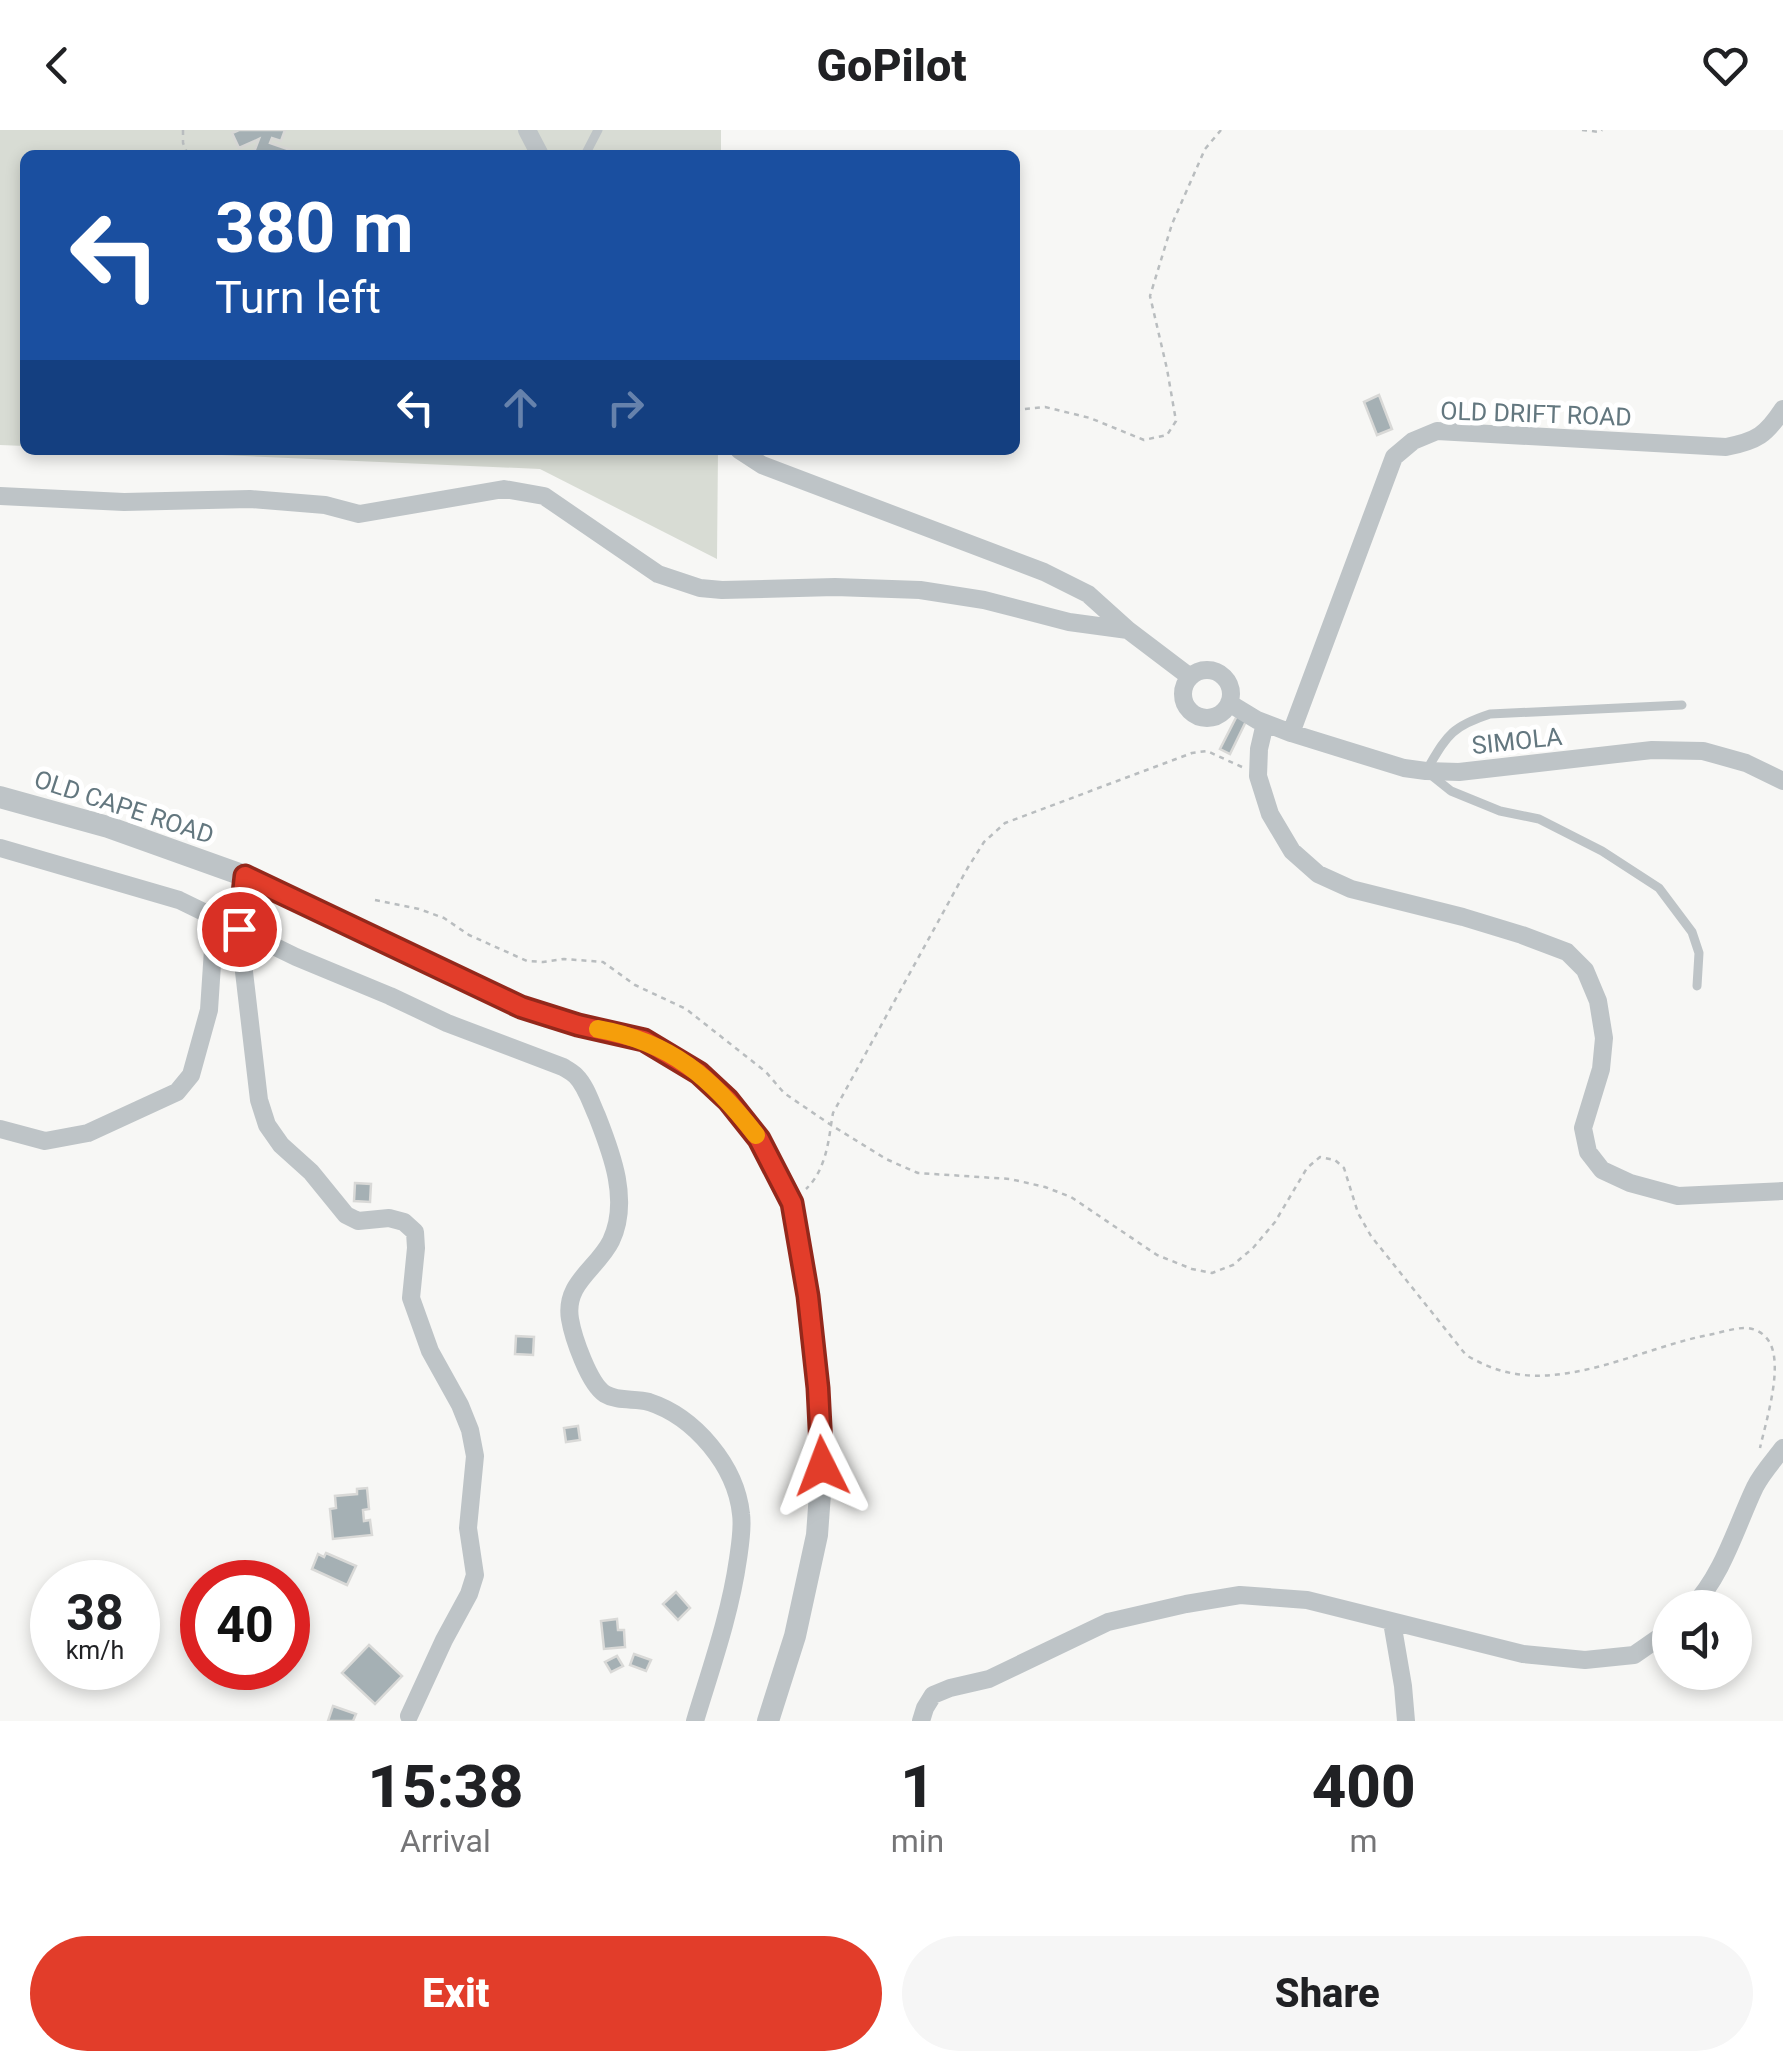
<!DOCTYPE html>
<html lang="en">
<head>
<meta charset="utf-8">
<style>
  :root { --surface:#fff; --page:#f6f6f6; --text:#202124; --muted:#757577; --accent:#e23d2a }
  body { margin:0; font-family:Roboto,sans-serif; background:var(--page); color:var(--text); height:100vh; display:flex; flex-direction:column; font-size:38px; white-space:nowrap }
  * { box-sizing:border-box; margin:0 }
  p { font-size:32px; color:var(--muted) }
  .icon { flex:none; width:55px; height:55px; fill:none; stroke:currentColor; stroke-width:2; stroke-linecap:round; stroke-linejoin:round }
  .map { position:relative; height:1591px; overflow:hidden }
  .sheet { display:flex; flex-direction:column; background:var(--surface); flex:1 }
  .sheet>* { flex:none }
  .top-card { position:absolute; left:20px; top:20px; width:1000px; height:305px; border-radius:15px; box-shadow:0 5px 15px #0003; background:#1a4fa0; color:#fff; overflow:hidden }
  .tools { position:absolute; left:1652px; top:1460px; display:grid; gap:20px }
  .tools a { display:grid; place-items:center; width:100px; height:100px; border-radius:50%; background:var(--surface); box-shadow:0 5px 15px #0003; font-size:50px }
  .speed { position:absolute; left:30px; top:1430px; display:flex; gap:20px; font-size:50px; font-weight:700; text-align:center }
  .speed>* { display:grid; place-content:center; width:130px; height:130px; border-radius:50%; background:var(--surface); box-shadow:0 5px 15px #0003; line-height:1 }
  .speed small { font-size:25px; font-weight:400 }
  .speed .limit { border:15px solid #d22; background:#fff; color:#111 }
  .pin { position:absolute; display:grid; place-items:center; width:85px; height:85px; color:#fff; margin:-42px; border:5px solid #fff; border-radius:50%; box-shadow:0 2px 10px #0007 }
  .me { position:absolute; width:110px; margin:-55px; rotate:357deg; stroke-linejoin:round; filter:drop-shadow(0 0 8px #0008) }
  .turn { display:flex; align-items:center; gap:35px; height:210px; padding:0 30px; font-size:45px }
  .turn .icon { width:130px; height:130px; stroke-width:2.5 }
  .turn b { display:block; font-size:70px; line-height:85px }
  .lanes { display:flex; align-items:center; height:95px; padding:0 30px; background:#0003; justify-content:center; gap:50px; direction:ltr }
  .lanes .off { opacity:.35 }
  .eta { display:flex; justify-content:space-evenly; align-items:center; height:170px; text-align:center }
  .eta b { font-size:60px; font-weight:800; line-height:70px }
  .action { display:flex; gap:20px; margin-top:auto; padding:20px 30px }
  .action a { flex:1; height:115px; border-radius:60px; background:var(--accent); color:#fff; font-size:40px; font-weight:800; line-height:115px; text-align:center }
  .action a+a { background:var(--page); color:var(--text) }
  header { display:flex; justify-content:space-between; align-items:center; height:130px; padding:0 30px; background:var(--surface); font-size:45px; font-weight:800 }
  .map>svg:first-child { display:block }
  .green { fill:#d8dcd4 }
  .building { fill:#a5b0b4; stroke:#d9d9d7; stroke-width:2.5 }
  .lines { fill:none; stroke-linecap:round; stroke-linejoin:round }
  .path { stroke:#b9bdbf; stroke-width:2.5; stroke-dasharray:5 5; stroke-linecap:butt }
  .service { stroke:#bec4c7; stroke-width:9 }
  .minor { stroke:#bec4c7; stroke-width:18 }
  .tertiary { stroke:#bec4c7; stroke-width:22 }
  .route-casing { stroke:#93281b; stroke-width:25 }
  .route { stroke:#e23d2a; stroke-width:18 }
  .slow { stroke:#f59e0b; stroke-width:18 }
  .labels { text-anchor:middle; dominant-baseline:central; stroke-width:10; stroke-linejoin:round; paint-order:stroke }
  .street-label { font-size:25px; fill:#63777f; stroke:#fff }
</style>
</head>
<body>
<header><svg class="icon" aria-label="back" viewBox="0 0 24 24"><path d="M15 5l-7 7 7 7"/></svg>GoPilot<svg class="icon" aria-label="heart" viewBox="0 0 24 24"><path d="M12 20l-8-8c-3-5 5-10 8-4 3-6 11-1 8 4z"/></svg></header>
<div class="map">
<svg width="1783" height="1591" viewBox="0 0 1783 1591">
  <rect width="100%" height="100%" fill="#f7f7f5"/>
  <path class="green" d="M0,0h721v25h-696v291l-25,-1z
    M108,320h610l-1,109 -177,-90z"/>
  <path class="building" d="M239,0h46l-4,11 -9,-3 -2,5 35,12h-58l7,-3 5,-13 -20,9 -7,-15z
    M1379,265l13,34 -15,6 -13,-33z
    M1243,574l9,5 -22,45 -10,-5z
    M355,1053l16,1 -1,18 -16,-1z
    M516,1206l18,1 -1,18 -18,-1z
    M578,1296l2,14 -14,2 -2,-14z
    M367,1358l2,21 -6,1 1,11 6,-1 2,15 -39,4 -3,-30 6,-1 -1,-12 22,-2v-5z
    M326,1423l30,13 -9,19 -35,-16 6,-15 6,3z
    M676,1462l14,16 -12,12 -15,-16z
    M617,1489l1,11h6l1,17 -21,2 -3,-28z
    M369,1515l33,31 -27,28 -33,-31z
    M634,1524l17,6 -5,11 -16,-6z
    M617,1526l6,10 -12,6 -6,-10z
    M333,1576l23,8 -3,7h-25z"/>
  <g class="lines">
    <path class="path" d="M183,0v13l5,12
      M1582,0l18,2 2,-2
      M1015,280l30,-3 45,11 54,22 23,-5 9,-14 -9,-52 -17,-73 22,-72 33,-75 16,-19
      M1242,637l-35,-16 -15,2 -187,70 -21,19 -17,27 -134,244 -2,12 55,34 32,14 92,6 35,8 26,10 86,58 35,14 20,4 21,-8 20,-17 22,-26 32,-54 13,-11 15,3 9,8 14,45 13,23 95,119c30,18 59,24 95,19 50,-6 97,-29 147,-39 12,-2 25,-7 37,-7 11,0 20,6 25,15 13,25 -4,78 -10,105
      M375,770l44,9 25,9 25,17 58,26 16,1 21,-3 39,3 32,23 51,24 80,63 18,21 47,32c-3,23 -8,48 -25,64"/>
    <path class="service" d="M585,25l13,-25
      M1682,575l-192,9c-40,13 -43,22 -64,57l25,20 49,20 39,8 63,32 57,37 33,44 7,21 -2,33"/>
    <path class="minor" d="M527,0l13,25
      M739,320l23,15 282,107 44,22 40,36 62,47
      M0,366l124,6 126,-3 75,6 34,9 145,-25 40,7 114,78 42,14 22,2 113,-3 85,3 64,10 85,22 59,8
      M1183 564a24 24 0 1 1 48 0a24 24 0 1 1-48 0Z
      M1229,573l28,17 34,13 113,35 22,3 33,1 193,-22 51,1 43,12 37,18
      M1265,593l-6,26 -1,27 12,38 22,37 26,23 33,15 112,28 59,18 45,17 18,18 13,31 6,37 -3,31 -18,59 5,24 14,18 28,13 48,13 105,-5
      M1291,603l103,-276 19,-16 24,-10 289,16c31,-6 40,-12 57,-38
      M0,718l179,52 117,57 94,39 57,27 116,44c5,3 9,5 13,9 10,10 15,27 21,40 15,38 33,85 14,125 -14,28 -47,42 -41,78 3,18 19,65 35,75 13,8 30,4 44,8 46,15 87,64 92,112 2,14 -1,31 -3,45 -8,56 -27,109 -43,162
      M245,746l-6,53 20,171 8,25 14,20 30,27 35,43 12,6 31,-3 15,4 11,10 1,16 -5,50 19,53 30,54 10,25 5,26 -7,72 7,47 -6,19 -25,46 -35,76
      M0,999l45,12 43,-8 89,-41 14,-17 18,-65 6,-91
      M1691,1478c32,-33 45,-81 64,-121 7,-14 19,-27 28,-39
      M1392,1492l11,64 3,35
      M921,1591l4,-13 8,-13 17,-7 39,-9 119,-57 78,-18 54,-9 67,5 216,54 62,6 49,-5 36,-25"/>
    <path class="tertiary" d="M0,667l108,30 137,49 276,131 57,18 66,15 55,33 30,27 30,39 33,64 16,93 10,92 4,78 -5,69 -22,101 -27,85"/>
  </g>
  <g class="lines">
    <g class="route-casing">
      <path id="route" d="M239,799l6,-53 276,131 57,18 66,15 55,33 29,27 31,39 33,64 16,93 10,92 4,78"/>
    </g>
    <use href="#route" class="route"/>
    <path class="slow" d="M598,899c73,13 114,49 158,106"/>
  </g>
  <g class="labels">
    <g class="street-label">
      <text transform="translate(1536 284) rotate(2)">OLD DRIFT ROAD</text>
      <text transform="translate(1517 611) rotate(-6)">SIMOLA</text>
      <text transform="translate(124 677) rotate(18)">OLD CAPE ROAD</text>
    </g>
  </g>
</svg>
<div class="tools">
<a><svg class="icon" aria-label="sound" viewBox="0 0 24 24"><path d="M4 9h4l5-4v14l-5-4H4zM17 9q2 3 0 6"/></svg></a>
</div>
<div class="speed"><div>38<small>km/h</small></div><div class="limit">40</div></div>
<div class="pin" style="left:239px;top:799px;background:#d93025"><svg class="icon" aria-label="arrive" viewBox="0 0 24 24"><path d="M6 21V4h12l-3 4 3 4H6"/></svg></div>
<svg class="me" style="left:822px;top:1336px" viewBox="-20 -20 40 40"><path d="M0-17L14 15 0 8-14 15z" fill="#e23d2a" stroke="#fff" stroke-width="4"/></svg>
<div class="top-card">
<div class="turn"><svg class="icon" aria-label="left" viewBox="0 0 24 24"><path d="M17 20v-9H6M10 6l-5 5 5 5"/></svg><div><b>380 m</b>Turn left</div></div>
<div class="lanes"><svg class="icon" aria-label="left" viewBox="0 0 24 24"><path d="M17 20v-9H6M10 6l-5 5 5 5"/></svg><svg class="icon off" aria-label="ahead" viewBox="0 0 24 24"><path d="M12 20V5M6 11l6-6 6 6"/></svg><svg class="icon off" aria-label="right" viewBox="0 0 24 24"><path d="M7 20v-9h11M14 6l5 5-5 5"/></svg></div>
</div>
</div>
<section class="sheet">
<div class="eta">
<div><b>15:38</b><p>Arrival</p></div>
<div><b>1</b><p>min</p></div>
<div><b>400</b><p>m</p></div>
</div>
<div class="action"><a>Exit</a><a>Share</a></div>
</section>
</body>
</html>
